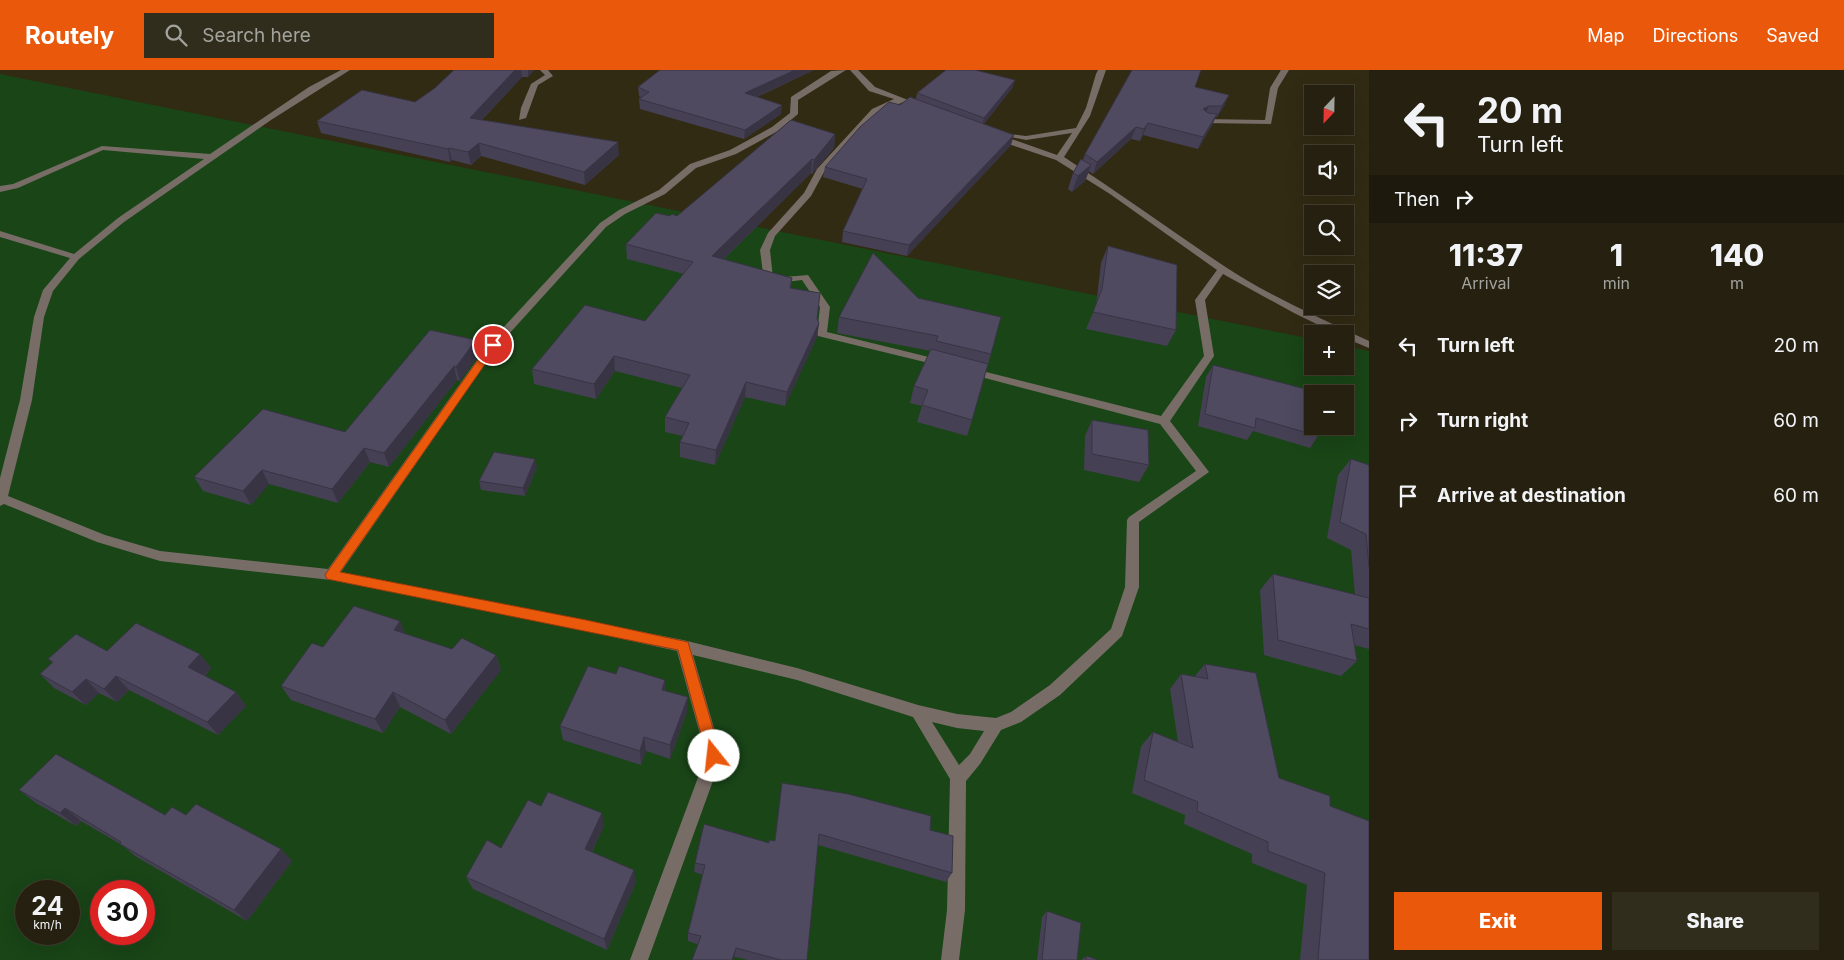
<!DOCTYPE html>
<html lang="en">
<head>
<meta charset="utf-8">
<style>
  :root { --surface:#25200f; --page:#312d1d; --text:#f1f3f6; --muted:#a3a39e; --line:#423e2f; --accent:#ea580c }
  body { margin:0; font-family:Inter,sans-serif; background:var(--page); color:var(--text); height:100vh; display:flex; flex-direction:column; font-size:19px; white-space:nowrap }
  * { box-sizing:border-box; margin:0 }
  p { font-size:16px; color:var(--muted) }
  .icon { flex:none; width:28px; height:28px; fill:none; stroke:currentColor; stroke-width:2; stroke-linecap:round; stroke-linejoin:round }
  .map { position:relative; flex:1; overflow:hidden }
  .sheet { display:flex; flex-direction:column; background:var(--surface); width:475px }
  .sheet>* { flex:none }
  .guide { background:#25200f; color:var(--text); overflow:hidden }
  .needle { width:32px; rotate:202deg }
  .fabs { position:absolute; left:1304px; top:15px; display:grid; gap:10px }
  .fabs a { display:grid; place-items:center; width:50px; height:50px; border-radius:0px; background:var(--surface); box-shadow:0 5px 20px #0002,0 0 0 1px var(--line); font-size:25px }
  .speed { position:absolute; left:15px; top:810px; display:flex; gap:10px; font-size:25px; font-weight:700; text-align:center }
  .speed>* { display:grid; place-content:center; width:65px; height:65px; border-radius:50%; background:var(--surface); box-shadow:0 5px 20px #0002,0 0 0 1px var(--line); line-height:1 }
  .speed small { font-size:12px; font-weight:400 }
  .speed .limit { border:8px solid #d22; background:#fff; color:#111 }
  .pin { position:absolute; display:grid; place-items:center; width:42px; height:42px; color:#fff; margin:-21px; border:2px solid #fff; border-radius:50%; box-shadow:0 1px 5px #0007 }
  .me { position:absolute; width:55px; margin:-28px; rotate:344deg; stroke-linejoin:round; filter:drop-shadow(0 0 4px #0008) }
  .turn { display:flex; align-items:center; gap:18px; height:105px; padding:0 25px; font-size:22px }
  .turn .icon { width:65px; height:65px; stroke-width:2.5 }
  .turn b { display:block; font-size:35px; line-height:42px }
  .then { display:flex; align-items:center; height:48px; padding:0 25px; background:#0003; gap:10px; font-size:19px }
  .eta { display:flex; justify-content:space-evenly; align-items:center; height:85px; text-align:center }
  .eta b { font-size:30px; font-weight:800; line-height:35px }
  .button { display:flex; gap:10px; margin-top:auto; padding:10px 25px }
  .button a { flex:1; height:58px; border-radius:0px; background:var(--accent); color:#fff; font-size:20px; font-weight:800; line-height:58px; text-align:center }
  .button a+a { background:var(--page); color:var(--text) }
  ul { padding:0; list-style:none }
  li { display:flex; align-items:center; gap:15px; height:75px; padding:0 25px }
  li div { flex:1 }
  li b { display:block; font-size:19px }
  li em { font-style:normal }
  header { display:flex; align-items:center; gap:30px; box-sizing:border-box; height:70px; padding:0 25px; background:var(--accent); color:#fff }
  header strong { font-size:24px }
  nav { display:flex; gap:28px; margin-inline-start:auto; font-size:18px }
  .search { width:350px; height:45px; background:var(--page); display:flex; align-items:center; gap:12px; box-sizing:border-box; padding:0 18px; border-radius:0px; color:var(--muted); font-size:19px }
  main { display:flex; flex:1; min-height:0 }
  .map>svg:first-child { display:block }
  .green { fill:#194517; fill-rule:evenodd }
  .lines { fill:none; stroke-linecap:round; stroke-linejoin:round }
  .minor { fill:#786c67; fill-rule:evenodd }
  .wall { fill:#454053 }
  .shaded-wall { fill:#383444 }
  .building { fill:#504a61; stroke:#383444 }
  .route { fill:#ea580c; stroke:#983908 }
</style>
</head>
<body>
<header>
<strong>Routely</strong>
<div class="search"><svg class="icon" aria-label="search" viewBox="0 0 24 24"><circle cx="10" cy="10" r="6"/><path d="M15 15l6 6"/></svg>Search here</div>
<nav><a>Map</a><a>Directions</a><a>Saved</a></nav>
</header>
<main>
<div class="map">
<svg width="1369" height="890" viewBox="0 0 1369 890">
  <rect width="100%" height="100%" fill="#312b14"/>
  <path class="green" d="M0,4l1312,265v27h33v-20l24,5v609h-1369zM1312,324h33v32h-33zM26,821h43v43h-43zM101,821h43v43h-43z"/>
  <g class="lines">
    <path class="minor" d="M341,0h9l-79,50 -147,102 -45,37 -26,32 -9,26 -12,83 -24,96 97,39 55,16 168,18 161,-226 111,-120 19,-13 40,-20 31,-26 40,-14 42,-23 18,-14 1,-16 40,-26 15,-1 -48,30v14l-20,17 -42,23 -40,14 -31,26 -40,20 -19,13 -109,120 -156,225 342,68 114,28 121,37 39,9 39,4 15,-6 39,-27 61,-56 14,-42 2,-67 2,-3 67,-46 -36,-47 -194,-51 -1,-2 5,-3 191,48 43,-60 -9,-56 22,-30 -107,-76 -54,-34 -62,-21v-4h6l57,20 15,-22 -46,7 -20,-4 4,-2 16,2 50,-8 10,-20 10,-34 2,-4h8l-16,46 -26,41c54,35 106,73 160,109 45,30 96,52 145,75v7l-24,-10v-4h-8l-43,-21 -71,-39 -18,26 9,56 -44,65 39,51 -70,50v65l-17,49 -62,59 -39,27 -20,8 -21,34 -14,17 -1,129 -6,50h-18l6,-50 3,-131 -37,-62 -116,-37 -104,-25 29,101 -74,204h-18l76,-204 -29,-105 -91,-20 -255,-51 -171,-19 -63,-19 -93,-38 -4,2v-28l20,-78 14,-83 9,-27 27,-32 -70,-21v-6l74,23 44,-36 86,-59 -101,-9 -85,38 -18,4v-6l13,-2 89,-38 108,8 99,-67zM932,652l25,6 27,3 -14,23 -11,11z
      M540,0h8l5,6 -15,9 -12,33 -7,2 2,-12 10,-24 14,-9z
      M850,0h8l17,17 33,13 -30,13 -54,59 -13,24 -36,40 -5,14 3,28 35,-3 22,32 -3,25 118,29 1,2 -1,2 -4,1 -123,-30 -1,-2 3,-27 -18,-27 -33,4 -5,-3 -4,-31 8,-17 36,-40 13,-24 55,-60 22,-10 -25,-8z
      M1281,0h8l-11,18 -7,36 -67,-1 -4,-2 4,-2 61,1 5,-32z"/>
  </g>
  <path class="wall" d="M454,0h80l-6,7h-6l-40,43 137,35 -34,30 -104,-29 -10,9 -19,-5 -2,2 -129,-29 -4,-12 98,-19 20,-14z
    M814,0l-57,27 24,17 -37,25 -104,-30 -1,-10 2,-1 -2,-2 -1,-9z
    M1013,17l-29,37 27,21 -104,111 -65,-14 1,-11 20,-42 -40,-12 2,-10 75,-62 16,-6 1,-6z
    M1195,17l34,8 -5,11 -7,11h-1l-4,8 -14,24 -55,-14 -3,6 -9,-2 -38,35 -4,-3 -4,10 -13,11 -4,-3 5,-16 10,-13 2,-6z
    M835,64l-1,14 -22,26 -1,-1 -87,86 68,19 -1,10 26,31 2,4 -2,14 -32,69 -40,-9 -30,68 -35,-8v-15l3,-6 -18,-4v-15l17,-29 -67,-17 -19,28 -62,-15 -2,-15 113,-48 39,-47 -57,-15 -1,-15 44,-28h7z
    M1108,176l68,84 -9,16 -81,-17 10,-23 5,-43z
    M918,228l73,56 -19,66 -5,16 -50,-14 5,-16 -12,-3 4,-17 17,-35 -94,-18 2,-16z
    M476,270l3,14 -19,27 -3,-1 -68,87 -19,-5 -32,41 -69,-19 -18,21 -48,-14 -9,-14 151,-45z
    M1213,295l105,71 -8,12 -57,-17 -6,9 -49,-14 8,-49z
    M1092,350l57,45 -10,17 -55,-12 1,-34z
    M1351,389l18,6v184l-15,-4 3,16 -16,15 -77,-21 -4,-65 13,-16 82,21 -4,-45 -24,-12 11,-63z
    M537,397l-12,29 -44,-6 -2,-9z
    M400,551l5,13 47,15 44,6 5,15 -50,64 -51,-27 -17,26 -92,-33 -10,-14 42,-39z
    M107,581l93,3 11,14 -6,8 31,16 10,14 -28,29 -89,-45 -12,12 -18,-9 -13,12 -32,-17 -14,-14 12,-11 -4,-4z
    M1205,594l74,114 51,28 39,154h-69l7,-75 -55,-22v-9l-68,-30 1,-9 -53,-22 9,-47 12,-14 25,10 -8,-53 11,-15 13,3z
    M666,621l21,21 -17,47 -24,-8 -5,14 -78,-25 -3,-14z
    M782,713l148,47 22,43 -6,9 -128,-37 -11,115h-59l-13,-3 -47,-16v-8l15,-58 -9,-3 1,-9 80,-22z
    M19,720l146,25h21l95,34 11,12 -45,60 -112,-65 -13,-11 -41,-24 -5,5 -40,-23z
    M541,736l63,20 -12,26 44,30 -29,68 -134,-61 -7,-12 35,-29z
    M1047,841l30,49h-40l5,-43z
    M1087,886l11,4h-17z"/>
  <path class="shaded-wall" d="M515,0h6l1,7 -50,53 -2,-12z
    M528,0h6l-6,7z
    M795,0h19l-69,32v-9z
    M1015,10l-2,7 -31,39 2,-8z
    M1229,25l-5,11 -7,11 5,-11z
    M782,35l-1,9 -37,25 1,-9z
    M1209,36l-5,11 -1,-8z
    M1217,44l-5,11 -14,24 5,-12z
    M1148,53l-5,12 -3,6 4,-12z
    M1136,57l-5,12 -38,35 4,-12z
    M835,64l-1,14 -22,26 2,-14z
    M1014,65l-3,10 -104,111 2,-11z
    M618,72l1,13 -34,30 -1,-13z
    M479,73l2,13 -10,9 -3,-13z
    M449,78l3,12 -2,2 -2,-13z
    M812,89l-1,14 -99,97v-14z
    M1091,95l-6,16 -13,11 6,-16z
    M819,253l-2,14 -32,69 2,-14z
    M476,270l3,14 -19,27 -4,-14z
    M614,286l1,15 -19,28 -2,-15z
    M454,296l3,14 -68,87 -5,-14z
    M746,312l-1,15 -30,68 1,-15z
    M364,378l6,14 -32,41 -6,-14z
    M535,389l2,8 -12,29 -2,-8z
    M262,400l7,14 -18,21 -8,-14z
    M400,551l6,15 -12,-6z
    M200,584l11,14 -12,13 -11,-14z
    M496,585l5,15 -50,64 -6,-14z
    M116,606l13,14 -12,12 -13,-13z
    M86,609l13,14 -13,12 -14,-13z
    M665,610l1,15 -4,-5z
    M236,622l10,14 -28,29 -11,-13z
    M393,622l7,15 -17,26 -8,-14z
    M688,627l-1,15 -17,47v-14z
    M644,667l2,14 -5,14 -1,-14z
    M65,738l16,13 -5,5 -16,-13z
    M602,743l2,13 -17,35 -2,-12z
    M281,779l11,12 -45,60 -13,-11z
    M634,800l2,12 -29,68 -3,-11z
    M736,878l-2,12h-2z"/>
  <path class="building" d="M454,0h61l-45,48 148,24 -34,30 -105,-29 -11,9 -19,-4 -1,1 -131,-28 45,-31 53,12 20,-14z
    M660,0h135l-50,23 37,12 -37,25 -106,-31 10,-7 -11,-5z
    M946,0h29l40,10 -31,38 -67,-25z
    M1132,0h69l-6,17 34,8 -7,11h-13l-6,3 5,4 9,1 -14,23 -55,-14 -4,6 -8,-2 -39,35 -12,-8z
    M910,27l104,38 -105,110 -66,-14 24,-52 -42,-12 35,-40 29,-25 11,3z
    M791,50l44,14 -21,26 -2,-1 -100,97 80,22 -2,10 30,5 -3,26 2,4 -32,69 -41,-10 -30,68 -36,-8 9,-19 -24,-6 25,-42 -76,-19 -20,28 -62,-15 53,-64 60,16 48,-59 -67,-18 30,-31 14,3 2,-2 5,2z
    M1081,89l10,6 -13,11 -5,-3z
    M1108,176l69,19 -1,65 -83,-18 9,-23z
    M873,183l45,45 83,19 -10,37 -55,-13 2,-5 -99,-19z
    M430,260l46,10 -20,27 -2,-1 -70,87 -20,-5 -32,41 -70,-19 -19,21 -49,-14 69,-68 82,23z
    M931,279l57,15 -16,56 -50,-15 6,-15 -14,-4z
    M1213,295l108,28v1h-9v32h7l-1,10 -62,-18 -1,10 -50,-14z
    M1092,350l56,10 1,35 -57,-11z
    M494,382l41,7 -12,29 -44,-7z
    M1351,389l18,6v102l-3,-33 -26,-12z
    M1273,504l96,24v31l-18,-5 6,37 -79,-21z
    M354,536l46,15 -6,9 58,19 10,-11 34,17 -51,65 -52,-28 -18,27 -94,-33 31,-43 11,4z
    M136,553l64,31 -12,13 48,25 -29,30 -91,-46 -12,13 -18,-10 -14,13 -32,-18 13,-12 -5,-3 28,-25 31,17z
    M1205,594l51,9 23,105 51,18v10l39,15v139h-51l7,-87 -57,-22v-9l-71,-31 1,-9 -54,-22 9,-48 40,16 -12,-74 27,5z
    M588,596l28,8 3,-8 46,14 -3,10 26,7 -18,48 -26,-8 -4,14 -80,-25z
    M56,684l109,61 7,-8 14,8 10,-11 85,45 -47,61 -114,-66 1,-2 -56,-34 -5,5 -41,-23z
    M782,713l66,11 83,22 -1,14 23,6 -1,37 -133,-39 -12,126h-26l-45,-12 -4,12h-40l9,-24 -13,-3 17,-68 -10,-2 9,-39 65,19v-3l6,1z
    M548,722l54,21 -17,36 49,21 -30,69 -138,-62 21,-37 14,8 27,-48 13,6z
    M1047,841l34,12 -4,37h-35z
    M1087,886l11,4h-12z"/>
  <path class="route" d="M493,272l4,1v4l-157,225 246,48 102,22 33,114 -2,5 -5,2 -5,-2 -2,-5 -29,-106 -351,-71 -2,-4 2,-3 163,-229z"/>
</svg>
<div class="fabs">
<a><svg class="needle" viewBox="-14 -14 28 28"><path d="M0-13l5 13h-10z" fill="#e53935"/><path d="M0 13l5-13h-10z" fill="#a3a39e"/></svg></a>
<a><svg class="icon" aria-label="sound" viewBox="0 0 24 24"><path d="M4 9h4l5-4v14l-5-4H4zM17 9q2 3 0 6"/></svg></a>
<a><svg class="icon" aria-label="search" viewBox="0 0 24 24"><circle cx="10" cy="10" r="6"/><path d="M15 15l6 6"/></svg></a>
<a><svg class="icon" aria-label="layers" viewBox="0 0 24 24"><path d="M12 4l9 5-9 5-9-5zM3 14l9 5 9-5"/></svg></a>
<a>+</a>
<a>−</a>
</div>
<div class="speed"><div>24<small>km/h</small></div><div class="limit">30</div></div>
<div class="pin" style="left:493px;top:275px;background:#d93025"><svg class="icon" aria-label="arrive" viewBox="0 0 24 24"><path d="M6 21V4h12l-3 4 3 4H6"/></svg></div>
<svg class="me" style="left:714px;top:686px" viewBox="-20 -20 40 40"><circle r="19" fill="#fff"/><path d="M0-13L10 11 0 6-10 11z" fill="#ea580c"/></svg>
</div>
<section class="sheet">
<div class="guide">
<div class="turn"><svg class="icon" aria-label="left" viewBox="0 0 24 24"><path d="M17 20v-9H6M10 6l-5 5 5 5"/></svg><div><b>20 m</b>Turn left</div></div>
<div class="then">Then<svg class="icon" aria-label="right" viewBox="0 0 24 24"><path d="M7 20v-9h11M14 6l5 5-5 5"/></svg></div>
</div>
<div class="eta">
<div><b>11:37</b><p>Arrival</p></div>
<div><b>1</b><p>min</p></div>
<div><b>140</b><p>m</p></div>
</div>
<ul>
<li><svg class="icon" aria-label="left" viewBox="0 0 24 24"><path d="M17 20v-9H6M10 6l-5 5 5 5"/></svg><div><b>Turn left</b></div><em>20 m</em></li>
<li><svg class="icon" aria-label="right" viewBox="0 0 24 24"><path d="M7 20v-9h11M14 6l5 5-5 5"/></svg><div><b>Turn right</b></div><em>60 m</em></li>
<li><svg class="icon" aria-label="arrive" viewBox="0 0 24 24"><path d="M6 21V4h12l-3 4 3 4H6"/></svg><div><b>Arrive at destination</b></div><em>60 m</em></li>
</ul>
<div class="button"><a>Exit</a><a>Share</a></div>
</section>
</main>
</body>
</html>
